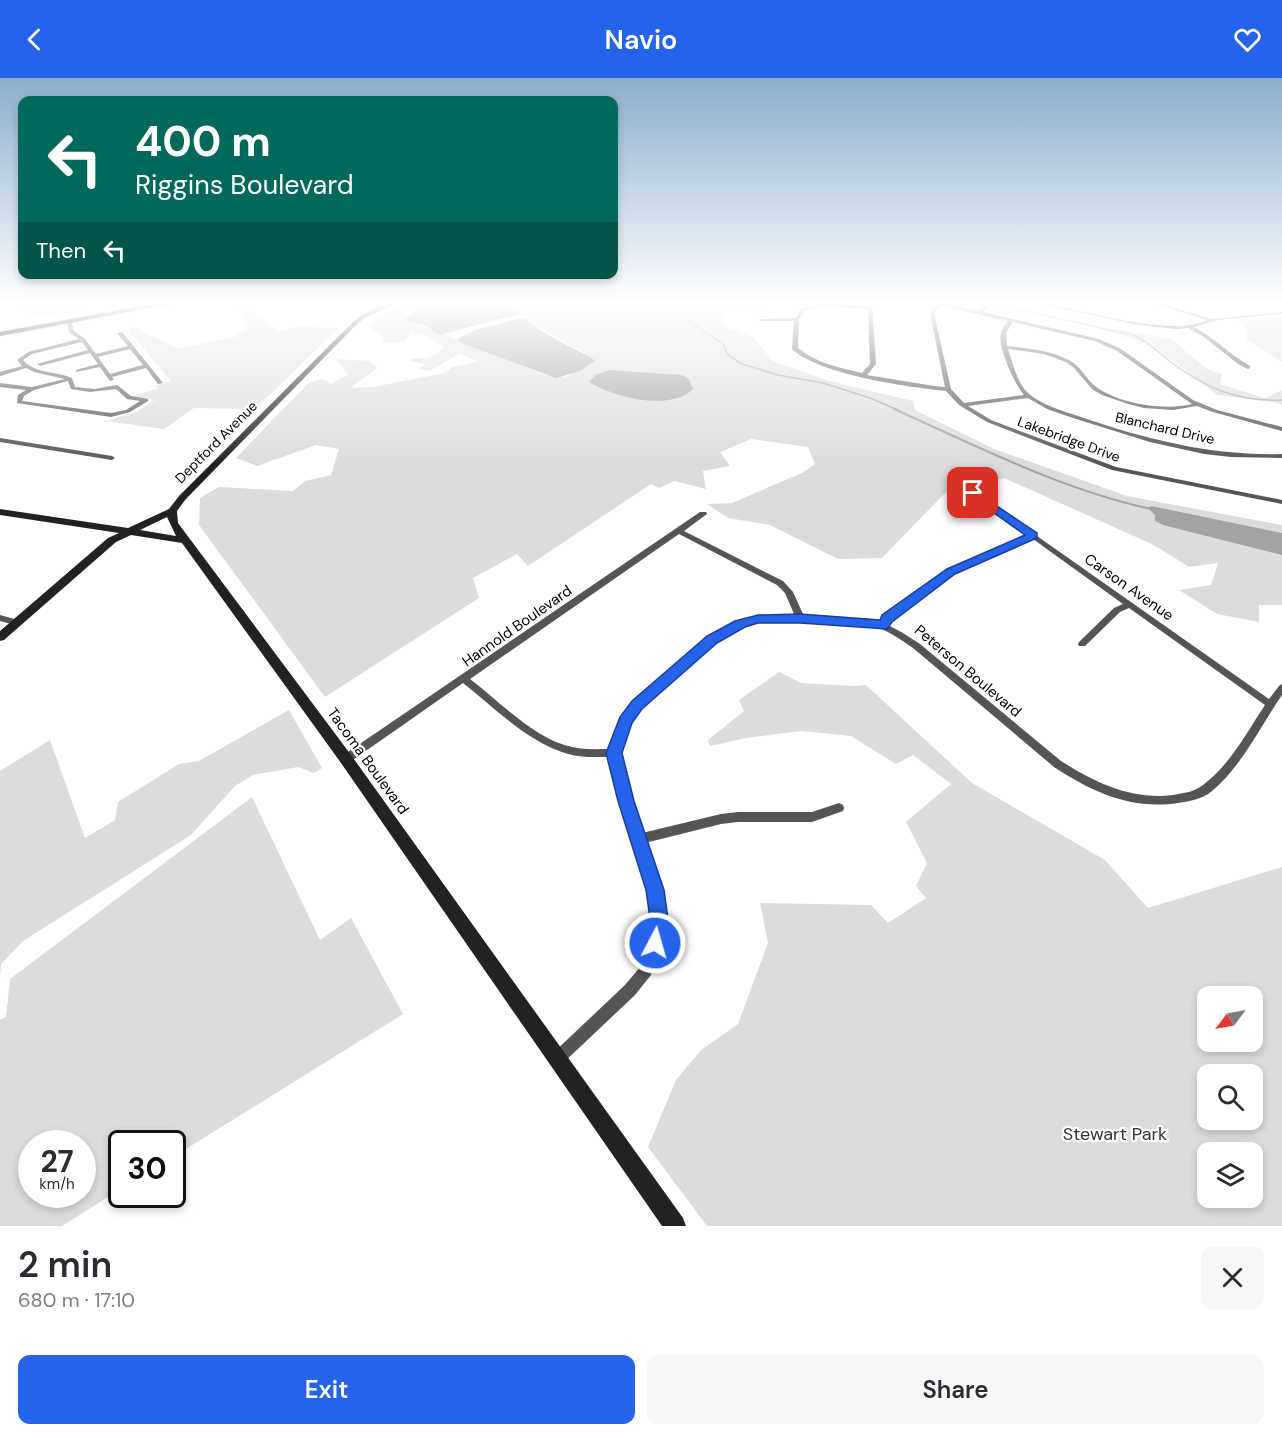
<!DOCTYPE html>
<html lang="en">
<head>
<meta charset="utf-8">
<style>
  :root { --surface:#fff; --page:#f7f7f7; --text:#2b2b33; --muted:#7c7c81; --accent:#2563eb }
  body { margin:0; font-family:"DM Sans",sans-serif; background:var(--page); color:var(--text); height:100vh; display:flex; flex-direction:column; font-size:22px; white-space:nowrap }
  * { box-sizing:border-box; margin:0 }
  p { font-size:20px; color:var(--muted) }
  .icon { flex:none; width:33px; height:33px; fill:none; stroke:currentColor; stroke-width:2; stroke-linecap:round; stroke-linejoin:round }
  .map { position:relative; height:1148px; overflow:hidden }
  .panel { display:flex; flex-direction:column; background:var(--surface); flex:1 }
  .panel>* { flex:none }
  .guide { position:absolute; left:18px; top:18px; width:600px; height:183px; border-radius:12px; box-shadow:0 3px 9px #0003; background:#00695c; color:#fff; overflow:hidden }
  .needle { width:39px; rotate:238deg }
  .buttons { position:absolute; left:1197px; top:908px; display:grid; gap:12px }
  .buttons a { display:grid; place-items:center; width:66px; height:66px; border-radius:12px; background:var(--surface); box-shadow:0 3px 9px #0003; font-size:30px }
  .speed { position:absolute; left:18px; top:1052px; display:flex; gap:12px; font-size:30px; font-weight:700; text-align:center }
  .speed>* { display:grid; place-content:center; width:78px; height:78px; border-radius:50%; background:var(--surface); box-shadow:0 3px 9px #0003; line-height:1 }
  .speed small { font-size:15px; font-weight:400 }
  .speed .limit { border:3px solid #111; border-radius:9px; background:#fff; color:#111 }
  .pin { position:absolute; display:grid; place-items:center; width:51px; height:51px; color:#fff; margin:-26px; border-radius:12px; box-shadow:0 3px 9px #0006 }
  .me { position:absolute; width:66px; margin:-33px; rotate:6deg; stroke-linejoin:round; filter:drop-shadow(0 0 4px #0008) }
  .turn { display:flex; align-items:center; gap:21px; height:126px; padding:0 18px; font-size:27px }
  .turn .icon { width:78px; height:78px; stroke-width:2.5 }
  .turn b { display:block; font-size:42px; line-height:51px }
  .then { display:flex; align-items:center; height:57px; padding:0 18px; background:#0003; gap:12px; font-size:22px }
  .round { display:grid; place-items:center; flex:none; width:63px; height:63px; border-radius:12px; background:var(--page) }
  .head { display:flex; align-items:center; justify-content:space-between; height:102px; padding:0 18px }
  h1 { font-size:36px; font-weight:600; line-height:45px }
  .cta { display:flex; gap:12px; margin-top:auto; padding:12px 18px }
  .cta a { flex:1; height:69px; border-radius:12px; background:var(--accent); color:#fff; font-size:24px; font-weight:600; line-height:69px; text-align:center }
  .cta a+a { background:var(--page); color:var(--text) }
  header { display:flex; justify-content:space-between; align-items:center; height:78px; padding:0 18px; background:var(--accent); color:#fff; font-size:27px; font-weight:600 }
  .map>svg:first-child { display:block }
  .green { fill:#dcdcdc; fill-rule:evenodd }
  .water { fill:#a3a3a3 }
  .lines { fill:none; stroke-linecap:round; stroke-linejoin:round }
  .stream-far1 { stroke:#a3a3a3; stroke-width:1.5 }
  .stream { stroke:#a3a3a3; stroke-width:2 }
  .primary-casing { stroke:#dbdbdb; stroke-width:2 }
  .street { fill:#555; fill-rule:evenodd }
  .secondary { fill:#222; fill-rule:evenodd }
  .primary { fill:#000; fill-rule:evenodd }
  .route { fill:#2563eb; stroke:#184099; stroke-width:1.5 }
  .labels { text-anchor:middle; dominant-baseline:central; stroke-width:4.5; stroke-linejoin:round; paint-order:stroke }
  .far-street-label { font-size:14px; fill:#000; stroke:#fff }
  .street-label { font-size:15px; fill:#000; stroke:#fff }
  .near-park-label { font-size:18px; fill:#333; stroke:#fff }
</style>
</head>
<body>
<header><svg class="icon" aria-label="back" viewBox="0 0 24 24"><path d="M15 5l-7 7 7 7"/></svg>Navio<svg class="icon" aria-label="heart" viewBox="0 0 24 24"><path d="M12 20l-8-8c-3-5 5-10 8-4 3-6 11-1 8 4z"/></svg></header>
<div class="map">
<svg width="1282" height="1148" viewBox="0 0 1282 1148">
  <rect width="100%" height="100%" fill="#fff"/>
  <path class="green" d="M16,226h67l-13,9 -32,4z
    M238,226h10l5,4 -2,3 28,21 18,-6 41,2 -83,81 -61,-1 -30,21 -58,-8 32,-10 16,-11 -22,-4 25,-7 -1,-3 15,-5 -43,-51 6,-3 44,22 55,-12 16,-9 -8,-14z
    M403,226h12l-9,15 139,56 21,2 28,-18 -69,-40 -19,-15h261l-6,1v3h-30l-10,11 7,9 25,9 20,24 56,20 84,20 2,9 79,39 133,47 155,29v80h-23v17l-42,-8 -38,-24 32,-5 7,-22 -29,4 -35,-22 -150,-67 -59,15 -63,65 -44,1 -68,-34 -42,-7 -21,-14 25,-1 72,-31 11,-8 -7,-17 -57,-8 -31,13 10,14 -27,5 3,18 -32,-8 -15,7 -8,-4 -123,82 -11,-12 -44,24 6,20 -154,99 -126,-172 1,-27 19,-11 74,4 12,-10 26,-6 8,-26 -23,-4 -59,21 -21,-8 72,-75 14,-4 9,5 17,-9 -12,-16 34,2 7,7 -27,20 23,-1 72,-14 7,-6 26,-5 -18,-9 -30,18 -11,-2 7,-5 -17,-3 5,-3h15l16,-11 -16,-10 -18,-5 -7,10 -20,1 -2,-8 -15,-10 13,-10z
    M1282,239v45l-35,-22v-9l-9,-10z
    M1106,250l65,11 36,30 15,5 -2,10 45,14 17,-8v15l-13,-4 -52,-6 -64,-50 -51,-15z
    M779,594l22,11 53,3 12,-1 106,98 133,77 43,48 134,-41v359h-575l-59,-79 28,-67 25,-30 37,-26 30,-81 -8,-40 111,2 17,18 38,-25 -10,-12 11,-23 -21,-41 45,-38 -38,-29 -17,9 -45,-28 -50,-5 -55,7 -36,8 -2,-6 36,-29 -5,-11zM1208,918h44v45h-44zM1208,996h44v45h-44zM1208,1074h44v45h-44z
    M289,632l33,58 -8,5 -16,-6 -45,8 -18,11 -44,49 -168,106 -22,23 -1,13v-206l50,-31 35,98 30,-18 3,-18 61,-38 20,-3z
    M252,719l68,143 31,-22 52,96 -230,143 -1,-14h-50l-1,46 -59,37h-62v-206l6,-3 4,-38zM32,1065h50v51h-50z"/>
  <path class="water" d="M415,226h90l15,10 -81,21 -5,-2c-5,-10 -20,-8 -29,-14l10,-9z
    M523,240l25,17 44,23 3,3 -15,10 -24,7 -95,-35 -4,-4 18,-9z
    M608,292l73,5 7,3 5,11c-23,23 -80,8 -104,-7l7,-7z
    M1151,428l131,27v22l-119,-30 -8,-4v-6l-7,-7z"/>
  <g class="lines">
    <path class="stream-far1" d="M679,226l8,16 36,24 5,11 14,9 36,11 45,8 47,15 28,12
      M1003,228l130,29c14,6 26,17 38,27 34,26 67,40 111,38"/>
    <path class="stream" d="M894,331c85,38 166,80 257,100"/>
    <g class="primary-casing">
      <path id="primary" d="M154,226h16l-170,32v-4z"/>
    </g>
    <path class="street" d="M821,226l47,2v-2h4l4,60 -9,11 67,11 11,1 -15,-74 7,-9h10l31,7 10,-7h5l-10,8 116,27 22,10 72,51 24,10 65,17v4l-69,-19 -16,-6 -24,4 -29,-2 -16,-4 -26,-9 -10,-6 -18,-21 -8,-6 -22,-8 -36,-5c5,14 8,31 18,42 15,15 39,20 58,27 64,22 130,38 198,36v4l-51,-1 -27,-3 -54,-12 -77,-24 -26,-9 -19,-11 -60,8 23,14 125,47 166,33v4l-170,-34 -125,-48 -28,-17 -13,-14c-38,-4 -126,-16 -154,-42l2,-28h-34l-2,-1 2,-1 36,-1 5,-9zM823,228l45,3 2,55 -8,9c-22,-5 -46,-10 -64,-25l1,-29 6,-8zM941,228l67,15c-3,4 -6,8 -7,12 -4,13 14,52 23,62l-60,8 -13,-14 -17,-76zM1013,244l82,19 22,10 75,53c-27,7 -74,0 -97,-18 -10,-8 -14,-20 -26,-26 -19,-10 -41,-12 -62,-14l-1,-13z
      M1040,226h10c40,9 83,21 125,22 11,1 21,-2 32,-6l-53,-16h8l50,15 70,-7v2l-65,6 -23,7c21,11 36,28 56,39v2l-2,1 -10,-5 -34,-27 -16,-9 -12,1 -37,-4z
      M67,243h4l3,10 11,8 11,15 32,-8 -11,-13 5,-1 41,51 -5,1 -12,-16 -34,9 2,2 -3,2 -2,-1 -9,-13 -24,5v-2l22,-6 -8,-11 -50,13 -3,-2 51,-14 -6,-8 -50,12 -9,6c12,14 33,11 49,18l3,9 20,2 22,-4 14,11 17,3v2l-18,11 -19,5 -94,-14 1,-8 8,-5 -26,-3v-4l32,4 33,-8 -31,-7 -8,-4 -26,8v-4l22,-6 -5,-6 11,-8 51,-13 -10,-7zM130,271l13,16 -33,9 -12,-17zM68,303l3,8 19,3 26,-3 11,10 13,2 -14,9 -15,3 -89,-12 2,-5 10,-6z
      M0,360l112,18 3,2 -3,2 -112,-18z
      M973,413l296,208 10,-13 3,-2v11c-22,32 -40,71 -70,96 -9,8 -22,10 -34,12 -47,7 -86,-11 -124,-36l-141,-119c-13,-9 -26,-18 -42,-23l-83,-5 -33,2 -11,3 -29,16 -75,67 -11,14 -10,31 12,48 11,32 79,-19 17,-2h74l27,-9 4,2 1,3 -1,3 -31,11h-74l-17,2 -76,19 16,47 4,29 -4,24 -9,27 -1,5 -16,20 -73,69 -5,2 -5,-2 -2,-5 2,-5 73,-69 16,-19 8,-23 4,-24 -4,-29 -28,-89 -11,-44c-14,0 -29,1 -42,-3 -41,-12 -72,-45 -105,-71l-113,79 -4,1 -4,-1 -1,-3 1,-3 358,-244h6l1,2 -23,17 99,50 10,11 10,22 69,5 9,3 3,-5 64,-48 80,-34 -57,-41 -2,-1zM679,456l98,51 8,8 9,21 -23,1 -30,5 -32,17 -75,65 -14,19 -10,28c-12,0 -25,1 -38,-2 -37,-8 -72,-45 -102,-68zM1033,461l90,65 -9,4 -35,34 -1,2 1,2h6l35,-34 9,-4 136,97c-18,27 -35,60 -62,80 -9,7 -19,8 -30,10 -42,5 -77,-12 -112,-34l-141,-117 -17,-11 -15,-8 2,-4 64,-48z
      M0,537l18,5 1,2 -4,3 -15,-4z"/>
    <path class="secondary" d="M385,226h9l-30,14 -13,12 -166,170 -8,11 1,12 173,232 332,463 3,8h-24l-321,-463 -159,-220 -51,-8 -15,7 -112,98 -4,1v-10l108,-93 11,-5 -119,-18v-6l128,19 41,-19 10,-13 168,-168 13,-12zM167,439l9,19 -36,-6z"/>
    <use href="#primary" class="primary"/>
  </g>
  <linearGradient id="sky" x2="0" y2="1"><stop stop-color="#8cadcc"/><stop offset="0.58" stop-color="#fff"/><stop offset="1" stop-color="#fff" stop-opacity="0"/></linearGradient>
  <rect width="1282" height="387" fill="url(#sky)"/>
  <path class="route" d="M973,412l64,43v5l-82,36 -63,48 -5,7 -87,-6h-42l-13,4 -28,16 -75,66 -10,14 -10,30 12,48 30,89 4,29 -6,30 -7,3 -7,-3 -3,-6 5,-24 -4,-29 -28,-89 -12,-48 14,-36 12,-16 75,-65 28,-15 23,-6 42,-1 80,6 2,-5 65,-46 78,-34 -56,-40 -1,-2z"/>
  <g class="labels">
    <g class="far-street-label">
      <text transform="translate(1165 350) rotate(13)">Blanchard Drive</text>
      <text transform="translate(1069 361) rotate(20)">Lakebridge Drive</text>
      <text transform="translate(216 364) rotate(-45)">Deptford Avenue</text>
    </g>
    <g class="street-label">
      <text transform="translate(1129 509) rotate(35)">Carson Avenue</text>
      <text transform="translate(517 548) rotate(-35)">Hannold Boulevard</text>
      <text transform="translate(968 593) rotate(40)">Peterson Boulevard</text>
      <text transform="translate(368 683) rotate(54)">Tacoma Boulevard</text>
    </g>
    <g class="near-park-label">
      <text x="1115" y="1056">Stewart Park</text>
    </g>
  </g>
</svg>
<div class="buttons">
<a><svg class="needle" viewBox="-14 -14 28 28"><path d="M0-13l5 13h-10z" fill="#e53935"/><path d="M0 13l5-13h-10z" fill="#7c7c81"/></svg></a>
<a><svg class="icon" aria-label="search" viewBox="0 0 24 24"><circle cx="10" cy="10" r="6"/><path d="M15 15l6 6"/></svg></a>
<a><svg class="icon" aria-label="layers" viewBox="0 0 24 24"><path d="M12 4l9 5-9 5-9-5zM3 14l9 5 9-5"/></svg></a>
</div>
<div class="speed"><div>27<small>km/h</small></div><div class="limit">30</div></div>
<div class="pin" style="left:973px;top:415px;background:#d93025"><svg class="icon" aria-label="arrive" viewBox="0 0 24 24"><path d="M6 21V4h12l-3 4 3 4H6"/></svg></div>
<svg class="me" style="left:655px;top:865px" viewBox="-20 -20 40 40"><circle r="17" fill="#2563eb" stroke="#fff" stroke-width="3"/><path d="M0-11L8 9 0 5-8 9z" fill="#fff"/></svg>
<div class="guide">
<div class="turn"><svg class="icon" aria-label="left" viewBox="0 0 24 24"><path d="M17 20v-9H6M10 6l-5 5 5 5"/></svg><div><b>400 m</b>Riggins Boulevard</div></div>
<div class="then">Then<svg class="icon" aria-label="left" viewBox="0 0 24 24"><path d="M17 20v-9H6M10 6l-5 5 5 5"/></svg></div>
</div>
</div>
<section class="panel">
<div class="head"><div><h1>2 min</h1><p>680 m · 17:10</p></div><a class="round"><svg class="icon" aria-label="close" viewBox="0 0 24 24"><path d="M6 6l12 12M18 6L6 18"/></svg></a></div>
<div class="cta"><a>Exit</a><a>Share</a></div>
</section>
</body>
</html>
